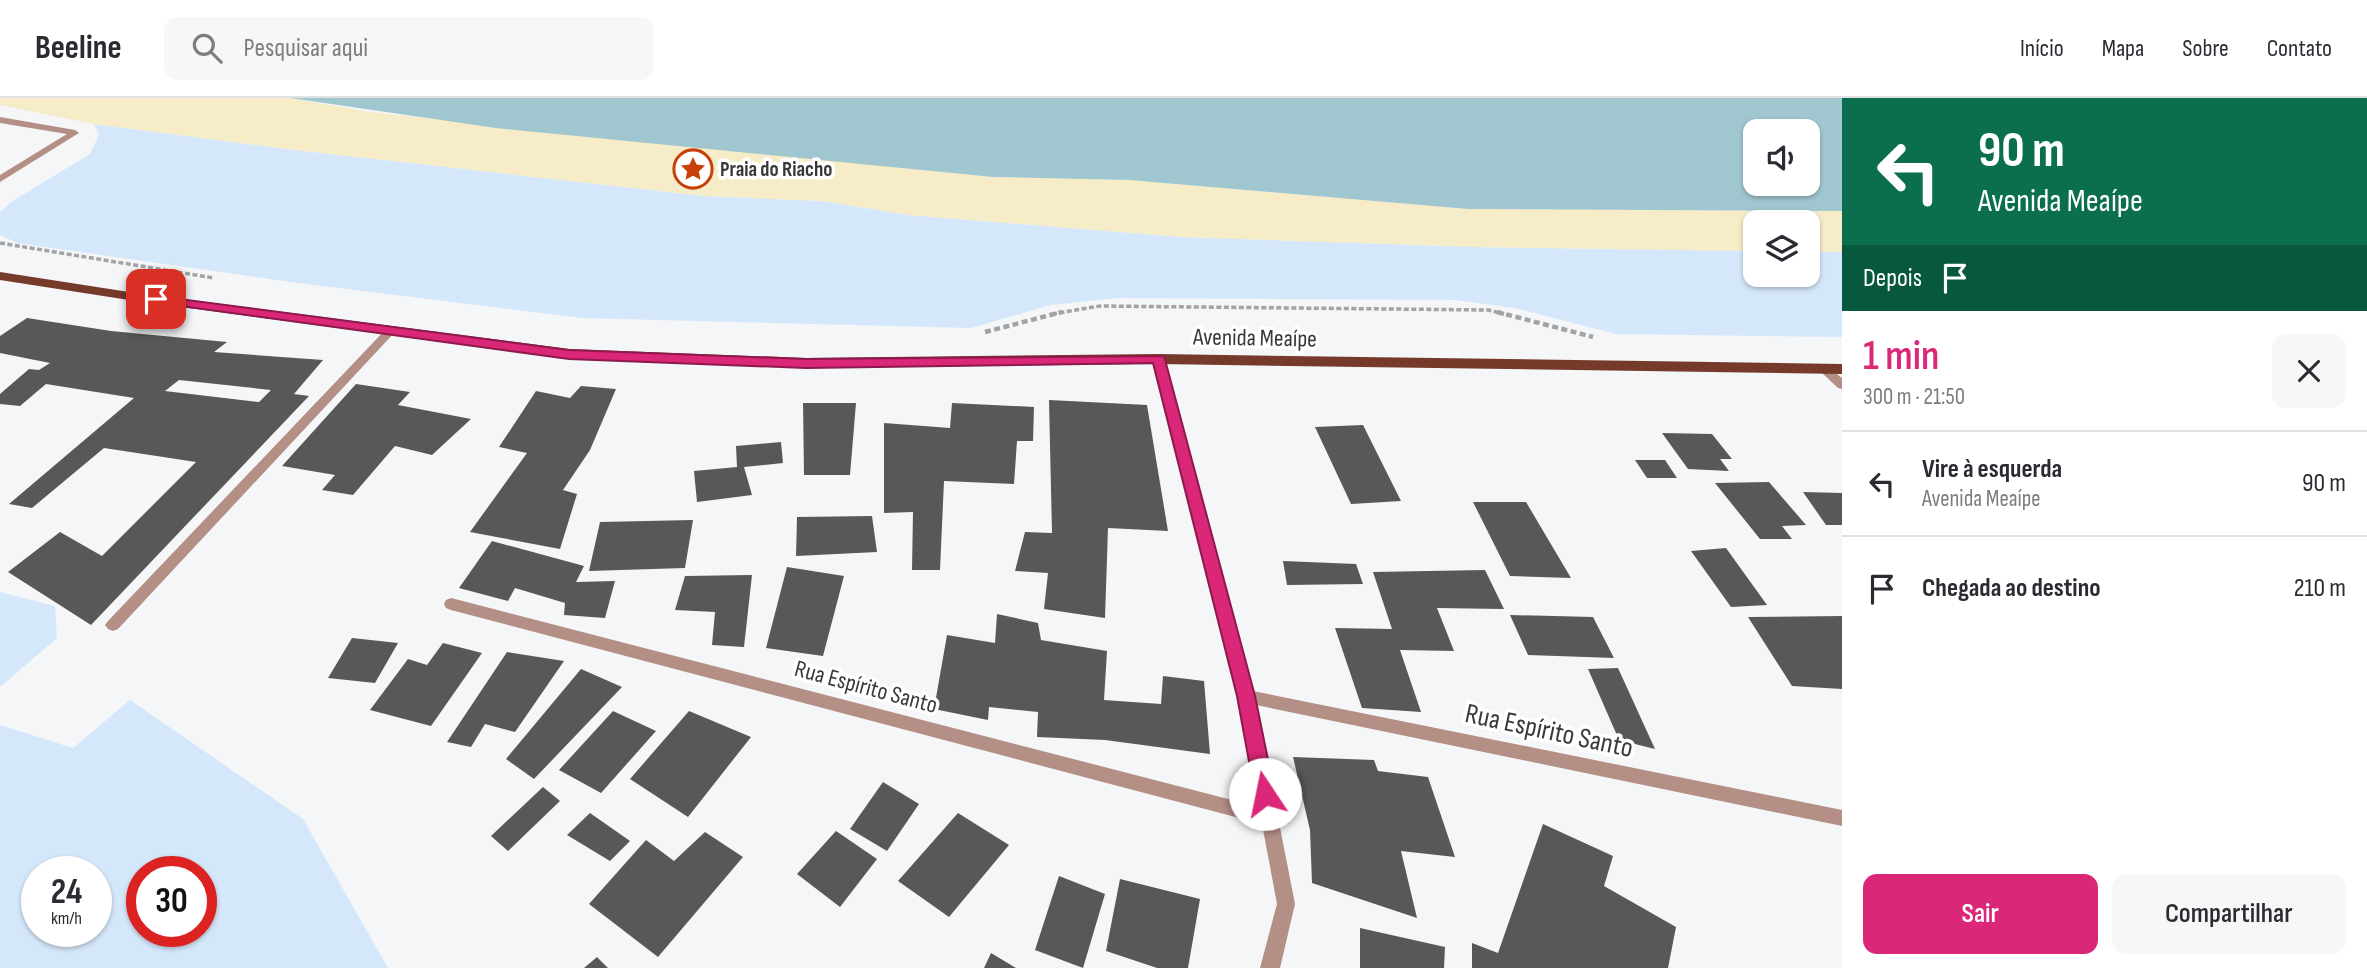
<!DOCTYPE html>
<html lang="pt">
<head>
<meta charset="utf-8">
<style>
  :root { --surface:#fff; --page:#f7f7f7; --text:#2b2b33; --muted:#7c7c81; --line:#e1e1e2; --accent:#db2777 }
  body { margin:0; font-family:"Sofia Sans Condensed",sans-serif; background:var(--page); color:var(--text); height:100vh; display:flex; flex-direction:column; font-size:26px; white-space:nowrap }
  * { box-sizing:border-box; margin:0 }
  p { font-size:23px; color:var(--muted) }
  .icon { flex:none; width:38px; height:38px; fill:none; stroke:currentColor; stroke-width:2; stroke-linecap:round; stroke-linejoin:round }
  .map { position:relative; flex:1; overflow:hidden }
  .details { display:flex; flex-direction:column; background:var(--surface); width:525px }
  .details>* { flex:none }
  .guide { background:#0b6e4f; color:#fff; overflow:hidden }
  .controls { position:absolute; left:1743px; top:21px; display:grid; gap:14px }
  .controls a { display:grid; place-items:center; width:77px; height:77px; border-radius:14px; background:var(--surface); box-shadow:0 2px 5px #0004; font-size:35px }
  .speed { position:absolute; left:21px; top:758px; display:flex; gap:14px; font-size:35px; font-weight:700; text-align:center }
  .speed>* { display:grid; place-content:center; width:91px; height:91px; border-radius:50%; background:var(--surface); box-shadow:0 2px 5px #0004; line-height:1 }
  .speed small { font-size:18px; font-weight:400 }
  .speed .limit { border:10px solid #d22; background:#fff; color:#111 }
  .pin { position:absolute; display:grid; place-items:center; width:60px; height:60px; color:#fff; margin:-30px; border-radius:14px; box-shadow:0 4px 10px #0006 }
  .me { position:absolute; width:77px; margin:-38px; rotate:349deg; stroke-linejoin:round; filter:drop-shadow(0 0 5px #0008) }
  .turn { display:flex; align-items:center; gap:24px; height:147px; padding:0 21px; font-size:32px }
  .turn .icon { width:91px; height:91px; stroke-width:2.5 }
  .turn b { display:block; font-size:49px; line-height:60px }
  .then { display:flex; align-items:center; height:66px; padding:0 21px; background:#0003; gap:14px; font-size:26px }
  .round { display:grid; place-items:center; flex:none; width:74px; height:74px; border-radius:14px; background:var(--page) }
  .headline { display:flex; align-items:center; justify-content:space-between; height:119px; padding:0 21px }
  h1 { font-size:42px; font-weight:600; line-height:52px; color:var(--accent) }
  .button { display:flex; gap:14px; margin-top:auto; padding:14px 21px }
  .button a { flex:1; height:80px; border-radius:14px; background:var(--accent); color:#fff; font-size:28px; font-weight:600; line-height:80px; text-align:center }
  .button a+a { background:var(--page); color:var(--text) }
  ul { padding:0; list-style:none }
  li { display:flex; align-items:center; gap:21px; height:105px; padding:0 21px; border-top:2px solid var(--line) }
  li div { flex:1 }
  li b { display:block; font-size:26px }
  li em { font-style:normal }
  header { display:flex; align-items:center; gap:42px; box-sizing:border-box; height:98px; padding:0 35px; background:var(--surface); border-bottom:2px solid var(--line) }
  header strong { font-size:33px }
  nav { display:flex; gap:38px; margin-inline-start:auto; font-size:24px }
  .search { width:490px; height:63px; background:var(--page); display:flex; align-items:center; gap:18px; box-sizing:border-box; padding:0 24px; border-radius:14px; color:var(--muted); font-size:26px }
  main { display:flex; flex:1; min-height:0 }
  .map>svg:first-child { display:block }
  .green { fill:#d5e8fb; fill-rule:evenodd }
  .sand { fill:#f6ecc7 }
  .water { fill:#a0c7cf; fill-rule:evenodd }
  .building { fill:#595859; fill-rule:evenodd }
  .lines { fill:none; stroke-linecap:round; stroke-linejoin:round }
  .path-far1 { stroke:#a2a3a4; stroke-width:3.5; stroke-dasharray:5 2.5; stroke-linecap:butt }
  .path { stroke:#a2a3a4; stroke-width:4.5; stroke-dasharray:6 3.5; stroke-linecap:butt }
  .lane { fill:#b38f85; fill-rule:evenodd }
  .street { fill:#b38f85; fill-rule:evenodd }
  .primary { fill:#763a2a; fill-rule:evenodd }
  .route { fill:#db2777; stroke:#8e194d; stroke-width:2 }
  .labels { text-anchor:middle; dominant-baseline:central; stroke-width:7; stroke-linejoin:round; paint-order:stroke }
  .far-poi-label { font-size:21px; font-weight:bold; fill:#39393a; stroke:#fff; text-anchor:start }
  .street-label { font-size:24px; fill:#39393a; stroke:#fff }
  .near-street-label { font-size:28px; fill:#39393a; stroke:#fff }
</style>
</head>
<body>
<header>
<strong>Beeline</strong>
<div class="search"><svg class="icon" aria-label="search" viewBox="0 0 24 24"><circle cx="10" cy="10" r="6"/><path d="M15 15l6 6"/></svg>Pesquisar aqui</div>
<nav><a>Início</a><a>Mapa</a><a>Sobre</a><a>Contato</a></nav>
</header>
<main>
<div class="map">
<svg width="1842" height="870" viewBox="0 0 1842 870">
  <rect width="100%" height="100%" fill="#f5f6f7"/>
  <path class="green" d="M94,26l201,26 410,46 118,5 86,14 273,22 295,10 278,4v24h53v-24l34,1v85l-226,-3 -102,-26 -59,-8 -337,-2 -67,7 -80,23 -390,-10 -290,-36 -274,-39 -17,-8v-23l11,-10 79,-48 9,-19z
    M0,494l55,14 2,32 -57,49z
    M130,602l173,119 85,149h-388v-243l73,23zM37,774h59v59h-59zM142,774h59v59h-59z"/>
  <path class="sand" d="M0,0h290l80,14 623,65 136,3 339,29 374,2v41l-34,-1v-29h-53v29l-278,-4 -295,-10 -273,-22 -86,-14 -118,-5 -410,-46 -201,-26 -94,-19z"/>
  <path class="water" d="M290,0h1552v113l-374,-2 -339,-29 -136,-3 -497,-49zM1755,33h53v53h-53z"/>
  <path class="building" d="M27,220l84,13 116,11 -13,10 109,8 -29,34 15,2 -218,229 -83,-53 52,-40 42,24 94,-94 -92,-14 -72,60 -23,-4 125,-106 -88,-14 -26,22 -20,-2v-10l29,-25 10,1 11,-7 -50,-10v-17zM179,282l92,10 -12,12 -94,-11z
    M356,286l54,8 -12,13 73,14 -39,36 -37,-9 -42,49 -31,-5 13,-15 -53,-9z
    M581,288l35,3 -26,61 -27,40 14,4 -17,55 -90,-17 57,-79 -28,-6 37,-56 34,7z
    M1049,302l98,5 21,126 -60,-3 -3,90 -61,-9 4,-36 -33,-2 10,-39 27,1z
    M803,305h53l-6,72h-46z
    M952,305l82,4 -1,34h-16l-3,43 -70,-3 -4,89h-28l1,-58 -29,1v-90l66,5z
    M1363,327l38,76 -50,3 -36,-77z
    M1662,335l50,1 20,25h-12l9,12 -41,-2z
    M781,344l2,21 -39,4 8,28 -55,7 -3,-31 43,-4 -1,-21z
    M1635,362h30l12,18h-30z
    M1769,384l37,43 -24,1 10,13h-32l-45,-56z
    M1803,394l39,1v32h-16z
    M1473,404h53l45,76 -61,-2z
    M872,418l5,36 -81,4 1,-39z
    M693,422l-8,48 -96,3 11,-49z
    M492,443l92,25 -8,16 39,-1 -10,37 -41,-3 1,-12 -50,-15 -7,13 -49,-13z
    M1726,450l41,57 -36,2 -40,-56z
    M1283,463l73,3 7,20 -76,1z
    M787,469l57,9 -21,80 -57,-8z
    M1485,472l19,39 -67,-1 17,43 -54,-1 21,62 -59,-4 -27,-80 57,1 -19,-57z
    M752,477l-8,72 -32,-2 3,-33 -40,-2 10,-34z
    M997,516l41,9 3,17 66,11 -3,49 57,4 2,-28 41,5 6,73 -105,-14 -68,-3 1,-25 -49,-5 -1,13 -54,-11 13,-74 48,8z
    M1510,517l83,2 21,41 -86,-3z
    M1842,518v73l-50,-3 -44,-69z
    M352,540l46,5 -23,40 -47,-5z
    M443,545l39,10 -51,73 -61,-16 38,-51 19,6z
    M507,554l57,9 -49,71 -30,-8 -14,23 -24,-5z
    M1618,570l37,81 -36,-9 -31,-71z
    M581,571l41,18 -88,92 -28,-20z
    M613,613l43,20 -55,62 -42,-23z
    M689,613l62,26 -63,80 -58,-38z
    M1293,659l81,3 4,11 50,6 27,80 -54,-6 16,67 -105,-35 -2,-53z
    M883,684l36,22 -32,47 -37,-22z
    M543,689l17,14 -52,50 -17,-15z
    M590,715l40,28 -20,20 -43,-26z
    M958,715l51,32 -60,72 -51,-36z
    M1543,726l70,32 -9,30 72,41 -8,41h-196v-25l26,10z
    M836,733l41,28 -37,48 -43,-33z
    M705,734l38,25 -85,100 -69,-53 57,-64 28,21z
    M1059,778l46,18 -22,74 -48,-18z
    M1120,781l80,20 -12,69h-31l-51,-17z
    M1360,830l85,19 -1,21h-84z
    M991,855l25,15h-32z
    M597,859l11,11h-24z"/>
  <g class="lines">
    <path class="path-far1" d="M0,145l214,35
      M1052,216l48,-8 388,4 16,4"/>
    <path class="path" d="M1497,214l96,25
      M985,234l77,-20"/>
    <path class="lane" d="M391,229l6,3 -2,2 -277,297 -5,2 -5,-2 -3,-4 3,-4 279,-293z"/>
    <path class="street" d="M0,19l75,13 4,3 -79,49v-7l67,-41 -67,-11z
      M1159,257l6,4 88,332 589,119v16l-586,-121 39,199 -15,64h-20l17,-64 -15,-80 -811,-214 -5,-2 -2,-4 2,-4 5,-2 808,209 -21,-111 -85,-337z
      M1825,267l17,13v11l-4,-1 -17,-16 -2,-3z"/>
    <path class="primary" d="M0,174l129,20 440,57 237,9 353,-4 683,10v10l-683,-10 -353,4 -237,-9 -440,-59 -129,-20z"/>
  </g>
  <path class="route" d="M156,198l413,54 237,9 358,-3 91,340 20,98 -3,6 -7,3 -7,-3 -3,-6 -18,-98 -84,-333 -347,5 -237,-9 -418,-57v-5z"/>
  <defs>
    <g id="sight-ring" transform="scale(2.0125)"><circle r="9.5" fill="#fff" stroke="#c7400a" stroke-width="1.5"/><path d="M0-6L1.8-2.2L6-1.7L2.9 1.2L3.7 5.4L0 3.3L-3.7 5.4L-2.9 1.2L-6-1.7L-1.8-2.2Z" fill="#c7400a"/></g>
  </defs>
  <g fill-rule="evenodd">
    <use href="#sight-ring" x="693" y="71"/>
  </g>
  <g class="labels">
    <g class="far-poi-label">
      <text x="720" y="71">Praia do Riacho</text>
    </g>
    <g class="street-label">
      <text transform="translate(1255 240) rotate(1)">Avenida Meaípe</text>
      <text transform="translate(866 589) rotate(15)">Rua Espírito Santo</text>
    </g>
    <g class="near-street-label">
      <text transform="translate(1549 633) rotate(12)">Rua Espírito Santo</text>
    </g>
  </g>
</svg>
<div class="controls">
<a><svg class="icon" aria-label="sound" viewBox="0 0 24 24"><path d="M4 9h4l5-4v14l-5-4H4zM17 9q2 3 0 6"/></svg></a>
<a><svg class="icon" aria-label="layers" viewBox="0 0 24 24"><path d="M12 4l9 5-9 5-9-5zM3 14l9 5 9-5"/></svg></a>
</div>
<div class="speed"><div>24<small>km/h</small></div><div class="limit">30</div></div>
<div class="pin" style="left:156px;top:201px;background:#d93025"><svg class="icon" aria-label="arrive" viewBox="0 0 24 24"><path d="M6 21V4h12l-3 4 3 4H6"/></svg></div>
<svg class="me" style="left:1265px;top:696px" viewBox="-20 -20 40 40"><circle r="19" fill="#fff"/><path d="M0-13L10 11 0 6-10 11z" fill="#db2777"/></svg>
</div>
<section class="details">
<div class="guide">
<div class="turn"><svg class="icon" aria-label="left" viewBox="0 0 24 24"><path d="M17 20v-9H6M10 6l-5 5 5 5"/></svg><div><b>90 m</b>Avenida Meaípe</div></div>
<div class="then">Depois<svg class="icon" aria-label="arrive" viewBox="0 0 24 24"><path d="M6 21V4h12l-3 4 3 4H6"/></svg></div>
</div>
<div class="headline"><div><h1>1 min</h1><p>300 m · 21:50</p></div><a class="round"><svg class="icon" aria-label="close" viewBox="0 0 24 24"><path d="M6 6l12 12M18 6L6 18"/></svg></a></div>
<ul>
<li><svg class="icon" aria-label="left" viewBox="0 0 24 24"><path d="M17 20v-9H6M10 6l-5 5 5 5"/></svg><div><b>Vire à esquerda</b><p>Avenida Meaípe</p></div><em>90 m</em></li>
<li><svg class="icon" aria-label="arrive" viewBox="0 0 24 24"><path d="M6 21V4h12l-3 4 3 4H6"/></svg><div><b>Chegada ao destino</b></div><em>210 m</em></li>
</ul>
<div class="button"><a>Sair</a><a>Compartilhar</a></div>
</section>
</main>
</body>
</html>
